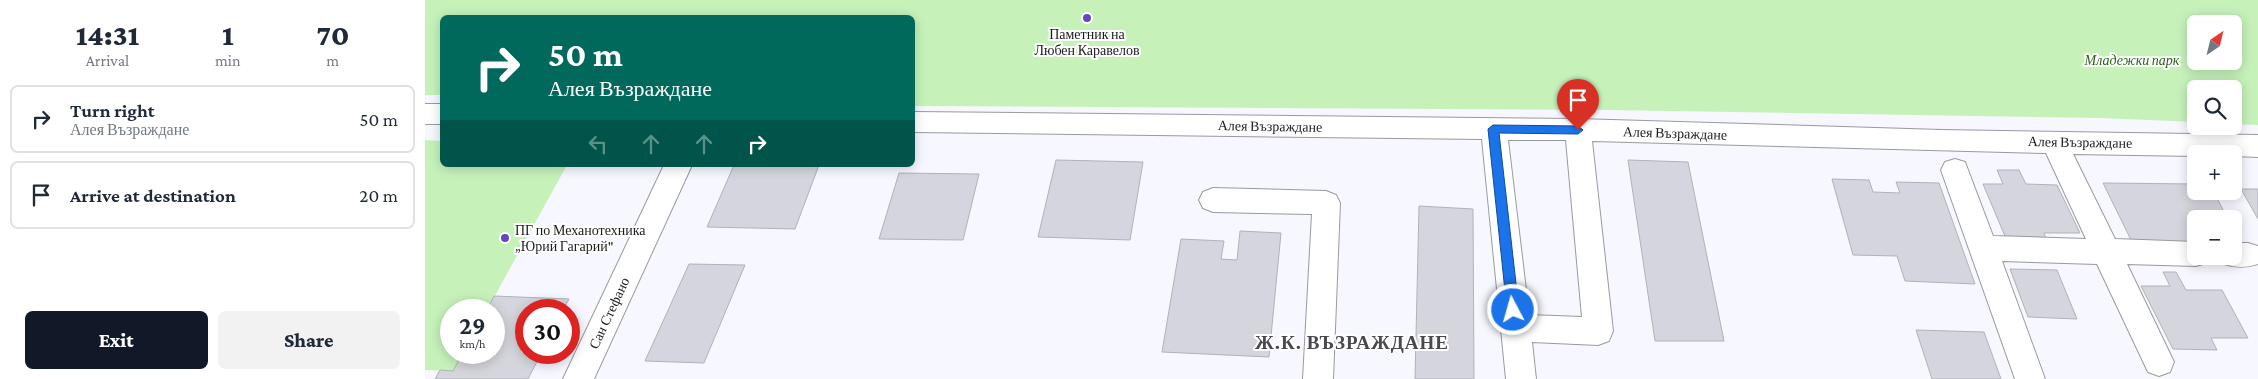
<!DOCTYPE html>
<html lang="en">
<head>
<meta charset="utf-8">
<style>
  :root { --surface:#fff; --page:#f2f2f3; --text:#1f2937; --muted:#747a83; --line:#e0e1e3; --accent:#111827 }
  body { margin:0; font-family:"Crimson Pro",serif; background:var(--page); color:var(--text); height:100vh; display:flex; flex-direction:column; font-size:19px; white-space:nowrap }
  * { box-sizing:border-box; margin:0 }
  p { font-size:16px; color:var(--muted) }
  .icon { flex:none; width:28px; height:28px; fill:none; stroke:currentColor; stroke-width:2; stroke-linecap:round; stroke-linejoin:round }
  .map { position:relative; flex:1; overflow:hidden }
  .panel { display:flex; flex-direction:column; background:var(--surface); width:425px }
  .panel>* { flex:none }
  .top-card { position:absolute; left:15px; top:15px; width:475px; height:152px; border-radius:8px; box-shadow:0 2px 12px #0003; background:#00695c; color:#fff; overflow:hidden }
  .needle { width:32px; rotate:35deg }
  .buttons { position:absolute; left:1762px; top:15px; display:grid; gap:10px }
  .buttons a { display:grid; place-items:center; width:55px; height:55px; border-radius:8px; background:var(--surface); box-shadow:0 2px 12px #0003; font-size:25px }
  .speed { position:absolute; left:15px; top:299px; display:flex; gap:10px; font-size:25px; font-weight:700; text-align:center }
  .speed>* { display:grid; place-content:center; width:65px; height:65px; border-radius:50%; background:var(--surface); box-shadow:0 2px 12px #0003; line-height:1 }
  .speed small { font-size:12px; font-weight:400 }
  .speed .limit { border:8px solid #d22; background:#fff; color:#111 }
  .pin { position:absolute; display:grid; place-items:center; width:42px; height:42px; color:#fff; margin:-51px -21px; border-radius:50% 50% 50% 0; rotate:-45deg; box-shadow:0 0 5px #0007 }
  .pin .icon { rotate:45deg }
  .me { position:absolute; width:55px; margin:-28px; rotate:354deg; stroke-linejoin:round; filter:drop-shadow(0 0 4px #0008) }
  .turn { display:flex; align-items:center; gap:18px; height:105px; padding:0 25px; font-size:22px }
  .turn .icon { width:65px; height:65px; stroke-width:2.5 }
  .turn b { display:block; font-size:35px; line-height:42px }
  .lanes { display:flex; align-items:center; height:48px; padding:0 25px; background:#0003; justify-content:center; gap:25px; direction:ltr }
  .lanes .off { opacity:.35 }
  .eta { display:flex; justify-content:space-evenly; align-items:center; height:85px; text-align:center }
  .eta b { font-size:30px; font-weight:800; line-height:35px }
  .primary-button { display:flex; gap:10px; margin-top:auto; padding:10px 25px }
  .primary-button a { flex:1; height:58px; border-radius:8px; background:var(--accent); color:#fff; font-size:20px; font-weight:800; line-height:58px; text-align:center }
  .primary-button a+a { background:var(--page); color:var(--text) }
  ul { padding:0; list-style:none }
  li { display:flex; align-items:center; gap:15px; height:68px; margin:0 10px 8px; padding:0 15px; border:2px solid var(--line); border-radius:8px }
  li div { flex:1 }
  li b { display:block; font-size:19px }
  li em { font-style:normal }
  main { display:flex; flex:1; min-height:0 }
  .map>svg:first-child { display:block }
  .green { fill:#c6f2ba; fill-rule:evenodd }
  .building { fill:#d5d6dd; stroke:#b1b2b9 }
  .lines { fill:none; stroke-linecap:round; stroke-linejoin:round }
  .minor-casing { stroke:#9999a0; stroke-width:2 }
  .minor { fill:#fff; fill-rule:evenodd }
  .route { fill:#1a73e8; stroke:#114b97 }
  .poi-dot { fill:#6446bf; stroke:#fff; stroke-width:2 }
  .labels { text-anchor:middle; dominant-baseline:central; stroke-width:4; stroke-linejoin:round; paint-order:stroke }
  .poi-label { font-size:14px; fill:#1c1c1f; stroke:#fff }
  .park-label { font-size:14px; font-style:italic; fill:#2a6316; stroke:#fff }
  .street-label { font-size:14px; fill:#1c1c1f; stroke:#fff }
  .district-label { font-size:19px; font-weight:bold; letter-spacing:1px; fill:#49484f; stroke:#fff }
</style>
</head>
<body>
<main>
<section class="panel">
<div class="eta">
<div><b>14:31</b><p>Arrival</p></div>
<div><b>1</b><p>min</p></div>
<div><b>70</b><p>m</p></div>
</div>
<ul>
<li><svg class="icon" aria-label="right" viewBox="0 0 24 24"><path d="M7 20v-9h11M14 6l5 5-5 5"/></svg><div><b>Turn right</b><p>Алея Възраждане</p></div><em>50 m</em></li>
<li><svg class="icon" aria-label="arrive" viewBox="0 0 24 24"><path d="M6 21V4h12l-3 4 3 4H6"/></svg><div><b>Arrive at destination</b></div><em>20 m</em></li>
</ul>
<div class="primary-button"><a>Exit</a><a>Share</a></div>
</section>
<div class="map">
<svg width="1833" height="379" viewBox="0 0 1833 379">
  <rect width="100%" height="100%" fill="#f7f7ff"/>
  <path class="green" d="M0,0h1833v125l-24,-1v-35h-38v33l-95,-4 -494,-8 -694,-4v-88h-470l-1,77h-17zM1771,24h38v37h-38z
    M0,140l17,1 1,24h124l-80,145h-36v42l12,1 -10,18 -28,-1z"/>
  <path class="building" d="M631,160l87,2 -13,78 -92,-3z
    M1203,160l60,2 36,179h-69z
    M309,165h85l-24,64 -88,-2z
    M1572,170h22l7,14 31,1 23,48h-36l3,8h-40l-24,-57h20z
    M474,173l80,1 -16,66 -84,-1z
    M1407,179l37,1 4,12 27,1 -4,-11 43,1 36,101 -70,-3 -8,-25 -44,-1z
    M1678,183l93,1v7h17l15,28h-32v23h-64z
    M1816,189h17v30z
    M994,206l54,3 1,170h-59z
    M1809,228l8,15h-8z
    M815,231l41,2 -12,124 -107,-5 19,-113 43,2 -3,18 16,1z
    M264,264l56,1 -41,98 -59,-2z
    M1585,269l47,1 20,49 -49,-2z
    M1738,272h13l10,18h36l26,48h-37l6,12 -44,-1 -32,-63h29z
    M69,296l75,3 -6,11h-37v42h16l-14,27h-93l5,-9 13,1 10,-19h31v-42h-7z
    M1491,330l68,2 17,47h-69z"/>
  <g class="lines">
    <g class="minor-casing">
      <path id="minor" d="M0,104h18v20h-18z
        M488,112l665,7 363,11 317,5v22l-24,-1v-2h-38v2l-123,-2 42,85 81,3v14h13l-3,7 -10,3 -69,-2 47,98 -4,10 -11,4 -11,-4 -51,-108 -95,-3 43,118h-30l-74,-209 4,-8 10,-3 10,3 28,74 93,3 -40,-86 -454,-12 21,190 -4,10 -11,4 -66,-3 4,37h-30l-24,-240 -569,-7zM1083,140h58l16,177 -53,-2z
        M239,165h28l-98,214h-31z
        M788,188l113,3 10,4 4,8 -7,176h-30l9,-165 -99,-2 -10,-4 -4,-8 4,-8z
        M1809,243h14l10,3v18c-12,4 -22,4 -34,0l-4,-8h14z"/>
    </g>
    <use href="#minor" class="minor"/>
  </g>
  <path class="route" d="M1068,125l85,1 5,4 -5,4 -79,-1 20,177 -1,4 -5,2 -4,-2 -2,-4 -19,-181z"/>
  <g class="poi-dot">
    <circle cx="662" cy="18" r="5"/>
    <circle cx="80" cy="238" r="5"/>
  </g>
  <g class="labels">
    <g class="poi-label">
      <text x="662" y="34">Паметник на<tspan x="662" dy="16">Любен Каравелов</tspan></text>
      <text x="90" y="230" text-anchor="start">ПГ по Механотехника<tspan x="90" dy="16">„Юрий Гагарий"</tspan></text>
    </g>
    <g class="park-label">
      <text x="1707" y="60">Младежки парк</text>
    </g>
    <g class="street-label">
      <text transform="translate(845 126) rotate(1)">Алея Възраждане</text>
      <text transform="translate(1250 133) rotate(2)">Алея Възраждане</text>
      <text transform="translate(1655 142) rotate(1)">Алея Възраждане</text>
      <text transform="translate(184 313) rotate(-65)">Сан Стефано</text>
    </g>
    <g class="district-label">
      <text x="927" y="342">Ж.К. ВЪЗРАЖДАНЕ</text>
    </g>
  </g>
</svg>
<div class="buttons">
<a><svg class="needle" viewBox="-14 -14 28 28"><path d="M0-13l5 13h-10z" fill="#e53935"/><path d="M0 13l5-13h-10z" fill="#747a83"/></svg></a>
<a><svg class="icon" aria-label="search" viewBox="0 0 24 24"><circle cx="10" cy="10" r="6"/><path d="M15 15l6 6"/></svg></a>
<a>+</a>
<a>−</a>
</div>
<div class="speed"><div>29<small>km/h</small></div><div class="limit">30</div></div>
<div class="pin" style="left:1153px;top:130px;background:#d93025"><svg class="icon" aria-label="arrive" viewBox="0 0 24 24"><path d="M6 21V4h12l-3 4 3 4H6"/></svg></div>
<svg class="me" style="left:1088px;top:310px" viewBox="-20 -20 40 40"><circle r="17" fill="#1a73e8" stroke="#fff" stroke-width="3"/><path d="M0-11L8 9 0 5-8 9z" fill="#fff"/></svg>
<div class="top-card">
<div class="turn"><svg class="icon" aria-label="right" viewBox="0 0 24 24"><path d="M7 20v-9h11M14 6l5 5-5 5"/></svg><div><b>50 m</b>Алея Възраждане</div></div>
<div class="lanes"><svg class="icon off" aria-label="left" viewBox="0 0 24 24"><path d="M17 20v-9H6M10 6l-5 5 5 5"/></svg><svg class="icon off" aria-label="ahead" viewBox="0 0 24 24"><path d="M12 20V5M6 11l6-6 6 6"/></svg><svg class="icon off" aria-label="ahead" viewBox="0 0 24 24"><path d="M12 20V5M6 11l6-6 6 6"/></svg><svg class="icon" aria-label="right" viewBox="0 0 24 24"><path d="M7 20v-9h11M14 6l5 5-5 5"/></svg></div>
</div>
</div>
</main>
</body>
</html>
